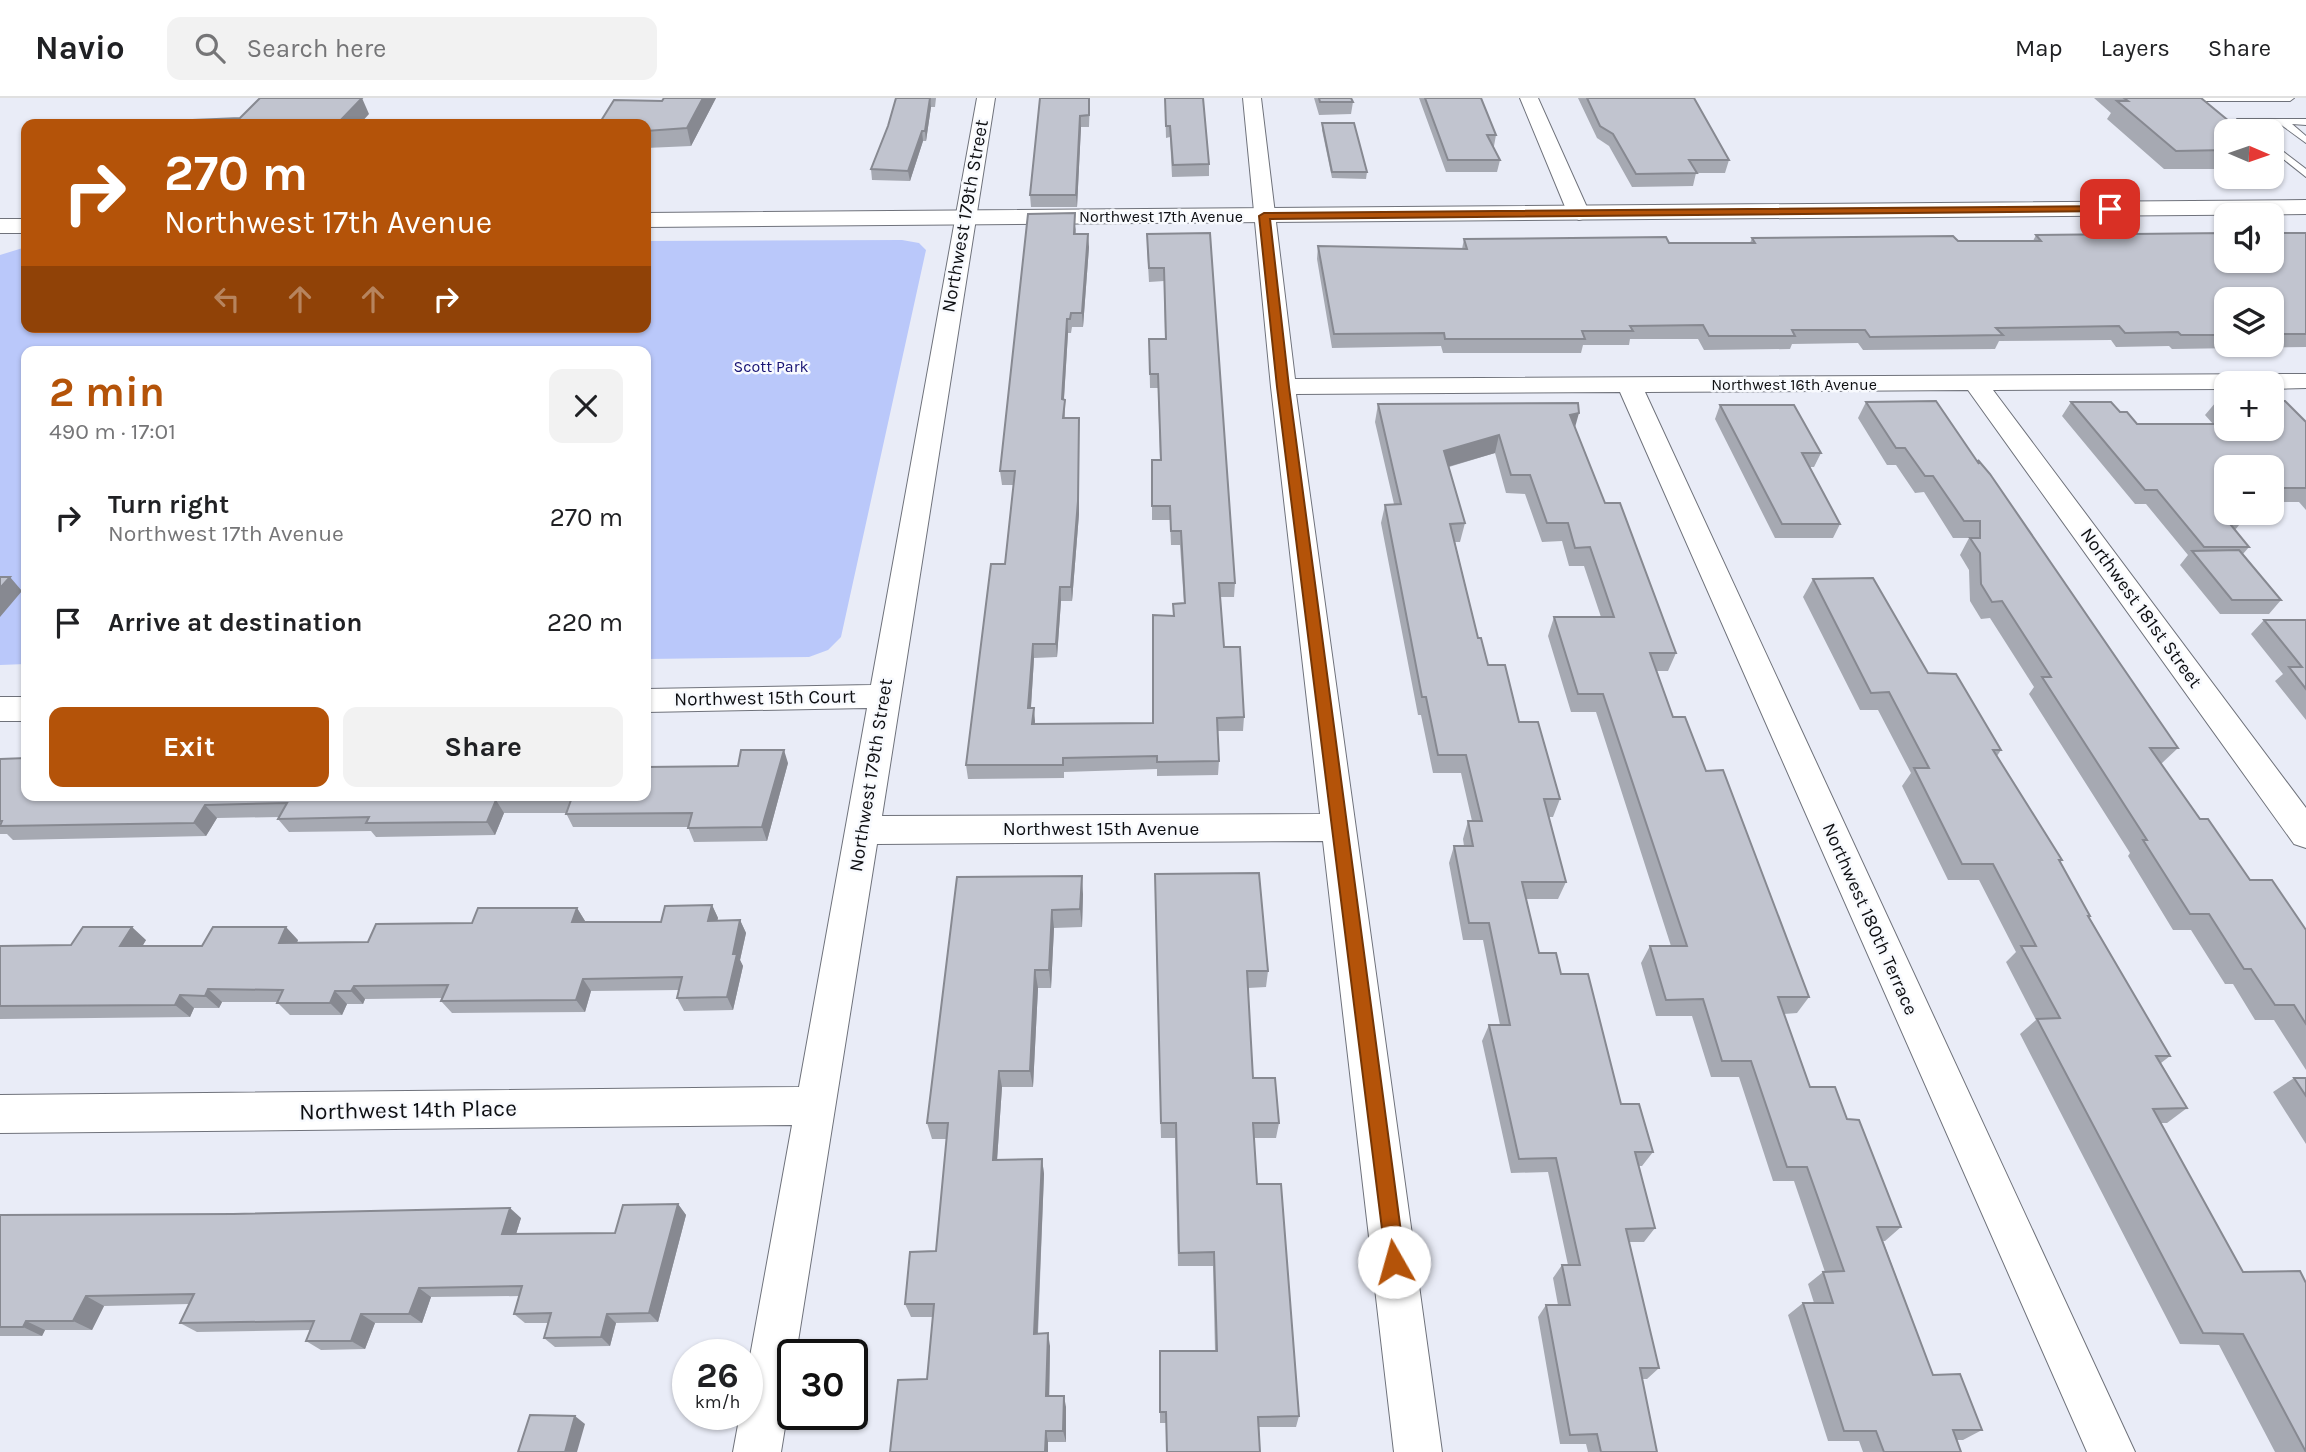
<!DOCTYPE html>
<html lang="en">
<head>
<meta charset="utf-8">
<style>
  :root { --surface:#fff; --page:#f2f2f2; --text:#202124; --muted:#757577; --line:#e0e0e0; --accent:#b45309 }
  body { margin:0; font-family:Karla,sans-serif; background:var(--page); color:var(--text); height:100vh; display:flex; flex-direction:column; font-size:26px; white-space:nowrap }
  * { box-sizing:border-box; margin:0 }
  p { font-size:23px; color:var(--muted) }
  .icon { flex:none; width:38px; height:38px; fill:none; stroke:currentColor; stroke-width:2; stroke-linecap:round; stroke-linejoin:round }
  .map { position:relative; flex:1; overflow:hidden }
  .drawer { position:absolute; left:21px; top:248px; width:630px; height:455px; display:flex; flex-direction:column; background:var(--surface); border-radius:14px; box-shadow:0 2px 5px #0004 }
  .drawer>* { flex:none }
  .guide { position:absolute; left:21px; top:21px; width:630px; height:214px; border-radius:14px; box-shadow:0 2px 5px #0004; background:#b45309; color:#fff; overflow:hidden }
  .needle { width:46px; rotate:92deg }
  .tools { position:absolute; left:2214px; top:21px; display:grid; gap:14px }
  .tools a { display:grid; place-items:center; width:70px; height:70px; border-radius:14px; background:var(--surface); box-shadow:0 2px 5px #0004; font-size:35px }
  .speed { position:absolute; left:672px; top:1241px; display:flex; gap:14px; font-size:35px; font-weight:700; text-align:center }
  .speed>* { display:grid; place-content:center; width:91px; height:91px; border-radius:50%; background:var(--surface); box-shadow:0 2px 5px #0004; line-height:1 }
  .speed small { font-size:18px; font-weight:400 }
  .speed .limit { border:4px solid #111; border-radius:10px; background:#fff; color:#111 }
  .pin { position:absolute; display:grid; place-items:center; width:60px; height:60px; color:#fff; margin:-30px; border-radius:14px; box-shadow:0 4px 10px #0006 }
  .me { position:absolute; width:77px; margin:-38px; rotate:353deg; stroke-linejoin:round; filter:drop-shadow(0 0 5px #0008) }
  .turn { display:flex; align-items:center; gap:24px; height:147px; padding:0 28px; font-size:32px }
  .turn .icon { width:91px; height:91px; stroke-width:2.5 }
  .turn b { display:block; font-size:49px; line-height:60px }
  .lanes { display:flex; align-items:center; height:66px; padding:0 28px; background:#0003; justify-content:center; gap:35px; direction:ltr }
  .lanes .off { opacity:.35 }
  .round { display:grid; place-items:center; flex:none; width:74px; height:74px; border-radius:14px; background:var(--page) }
  .head { display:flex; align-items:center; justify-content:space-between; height:119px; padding:0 28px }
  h1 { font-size:42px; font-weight:700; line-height:52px; color:var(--accent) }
  .primary-button { display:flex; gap:14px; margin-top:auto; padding:14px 28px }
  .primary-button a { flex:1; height:80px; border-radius:14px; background:var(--accent); color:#fff; font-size:28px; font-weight:700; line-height:80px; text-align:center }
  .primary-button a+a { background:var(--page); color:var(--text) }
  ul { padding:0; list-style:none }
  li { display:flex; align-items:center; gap:21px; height:105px; padding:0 28px }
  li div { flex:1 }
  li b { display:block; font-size:26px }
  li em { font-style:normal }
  header { display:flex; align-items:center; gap:42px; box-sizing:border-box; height:98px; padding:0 35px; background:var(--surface); border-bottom:2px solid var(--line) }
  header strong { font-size:33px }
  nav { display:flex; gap:38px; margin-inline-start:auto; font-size:24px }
  .search { width:490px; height:63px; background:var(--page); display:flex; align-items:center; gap:18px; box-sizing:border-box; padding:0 24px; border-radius:14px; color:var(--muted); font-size:26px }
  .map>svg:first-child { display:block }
  .green { fill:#bac8fa }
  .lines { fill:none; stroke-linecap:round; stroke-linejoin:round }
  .service-casing { stroke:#6f727b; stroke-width:2 }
  .minor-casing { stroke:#6f727b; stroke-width:2 }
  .tertiary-casing { stroke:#6f727b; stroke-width:2 }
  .service { fill:#fff; fill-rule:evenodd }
  .minor { fill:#fff; fill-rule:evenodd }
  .tertiary { fill:#fff; fill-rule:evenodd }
  .wall { fill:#a6a9b2; fill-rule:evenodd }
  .shaded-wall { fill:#878991 }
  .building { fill:#c1c4cf; stroke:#878991; stroke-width:2 }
  .route { fill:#b45309; stroke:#753606; stroke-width:2 }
  .labels { text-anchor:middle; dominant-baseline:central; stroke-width:5; stroke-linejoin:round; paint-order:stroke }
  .far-street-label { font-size:16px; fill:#0e0f12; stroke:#f8fafe }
  .far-park-label { font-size:16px; fill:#171373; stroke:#f8fafe }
  .street-label { font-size:19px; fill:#0e0f12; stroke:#f8fafe }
  .near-street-label { font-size:23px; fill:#0e0f12; stroke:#f8fafe }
</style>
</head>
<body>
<header>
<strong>Navio</strong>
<div class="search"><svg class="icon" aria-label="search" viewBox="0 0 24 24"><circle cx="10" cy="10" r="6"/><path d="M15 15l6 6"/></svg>Search here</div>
<nav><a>Map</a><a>Layers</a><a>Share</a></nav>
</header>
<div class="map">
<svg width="2306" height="1354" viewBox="0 0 2306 1354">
  <rect width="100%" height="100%" fill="#e9ecf7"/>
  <path class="green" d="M902,142l17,3 7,7 -85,387 -13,13 -19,7 -163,2v-307h-620v312l-26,1v-410l26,-8v80h620v-86z"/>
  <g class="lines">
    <g class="service-casing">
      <path id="service" d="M2197,0h97l-4,3h-89z
        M2237,21h69v6l-14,-1 14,12v7l-26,-19h-31l8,7h-10l-10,-8z
        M2272,45l34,26v8l-34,-27z"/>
    </g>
    <g class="minor-casing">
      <path id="minor" d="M977,0h18l-113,718 438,-2 -49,-427 -28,-289h18l34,281 1011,-5v14l-34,1v-6h-46v6l-233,1 313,418v40l-12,-4 -326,-454 -323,2 490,1060h-48l-467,-1060 -324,2 146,1058h-48l-71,-611 -446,3 -81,510h-3v24l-12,74h-48l7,-38h7v-41l45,-248 -792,8v-38l799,-8 68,-379 -221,4v-23l225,-4z
        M1520,0h18l52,116 -4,4 -7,2 -11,-6z
        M0,599h26v24h-26z"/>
    </g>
    <g class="tertiary-casing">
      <path id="tertiary" d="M2306,102v14l-1660,13v-14z
        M0,121h26v14h-26z"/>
    </g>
    <use href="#service" class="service"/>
    <use href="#minor" class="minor"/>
    <use href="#tertiary" class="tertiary"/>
  </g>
  <path class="wall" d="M664,0h52l-25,48 -45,2v-24z
    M896,0h40l-1,9h-4l-5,34h-3l-13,40 -38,-1 -1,-11 17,-43z
    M1090,0l-1,29h-8l-4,80h-46l-1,-12z
    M1165,0l44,66v12l-37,1 -2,-40 -4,1z
    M1314,0h37l2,4 -2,12 -32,1z
    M1419,0h62l15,37 -2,11h-1l7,14 -3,12h-51z
    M1578,0h116l35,62 -4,13h-29l-3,13 -61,1 -23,-41 -12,-8z
    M2094,0h107l25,33v38h-62l-57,-50 4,-6z
    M1322,25l45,49 -1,7 -34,-1 -10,-48z
    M1076,128v8l13,13 -6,80h-11l-1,6h-3l-4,66 1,1v18h14v96l-7,87h-11l-4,56 -23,1 -3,50 4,16 118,-1 20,-107v-12l11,-1 -4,-58h-9l-1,-25h-18v-60h8l-2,-72h-8l-1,-49h16l-1,-58 -15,1 -2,-35 63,-14 25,350 -1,14h-14l4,50 20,70 -1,14h-26l2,30 -1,14 -61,1v-7l-93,3v6l-96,1 -2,-14 39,-201 9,-79h-12l-2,-14z
    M2306,135v114l-134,2 -3,-3 -53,1 -5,-7 -112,1 -4,8 -132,1 -5,-7 -66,1 -2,5 -86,1 -6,-11h-68l-1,6h-46l-2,8h-138l-2,-7 -109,2 -15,-89 1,-13 144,3 2,-10 205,4h81l2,-5 206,3h75l3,-6zM2226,201h46v46h-46z
    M2226,303v28l80,-7v88l-7,-8h-27v-35h-46v46l18,6 -9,11 14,17 -6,7 38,46 -12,14h-49l-40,-49 8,-10 -42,-51h-11l-73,-88 9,-14 49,10 17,12h76l-8,-9 11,-13z
    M1866,304l111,60 1,-2 200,288 -17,16 39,55 50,61 56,50v140l-32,-50h-19l-22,-36h-8l-34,-54h-18l-45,-74 2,-3 -101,-159 5,-7 -44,-69 -9,1 -11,-18 -1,-31 -9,-15 9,-17h-16l-29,-46 -9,1 -19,-28h-9l-29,-47z
    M1378,306l197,23 30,76 71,150 -8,18h-11l16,46 33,54 103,226 -12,16 -13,1 26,73 37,32 54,108 -16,14h-2l50,134 49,55 -19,10h-6l4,12h-98l-4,-11h-31l-40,-126 15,-12h11l-6,-19 15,-12h2l-31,-91h-21l-34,-104h-28l-19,-61h-36l-15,-53 9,-17h21l-75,-234h-25l-23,-76 6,-19h47l-17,-51h-15l-7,-25 -20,1 -17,-48 -19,-1 -11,-40 -46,14 16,56 -5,19h-5l23,96 10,27 72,134 -7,18h-4l17,65 -8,17h-32l13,54 22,21 60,130 32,48 -11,14h-3l16,62 -11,14h-15l30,126 -12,11h-5l15,73h-69l-2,-8h-26l-22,-127 8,-12h12l-5,-27 9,-13h6l-20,-93 -37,1 -29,-132 7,-16h11l-17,-85h-20l-14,-77 5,-17h10l-1,-7 5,-18h4l-11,-48h-28l-12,-58h-3l-37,-192 4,-18 9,-1 -19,-82z
    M1720,307l101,48 -7,14h-5l31,57 -7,14h-58l-60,-119z
    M1813,481l115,94 73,77 -4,6 65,104 -2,3 30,53 -1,1 81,139 -9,7 26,45 -20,15h-6l145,329h-31l-56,-107 -39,-1 -160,-310 16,-14 -30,-58 10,-10 -37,-72h-31l-46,-94 9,-13 -33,-63h-18l-57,-113z
    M2264,522h42v100l-31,-39 8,-7 -32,-40z
    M0,661l26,37 762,-33 -21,78 -73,1 -6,-15h-115l-7,-14h-62l-9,22 -119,2 -5,-6 -82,1 -11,-13 1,-2 -62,1 -11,18 -193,4 -6,-6h-7z
    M957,779l126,17 -1,33 -28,1 -3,60h-13l-5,99h-31l-5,73 45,-1 2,15 -6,160 12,12 -1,50 17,11v35h-18v10h-158l37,-73 6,-62h-22l-6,-13 31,-53 11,-112h-15l-5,-16z
    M1155,794l113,79 -2,16 -18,1 5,90 26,45 -3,15h-22l3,46 42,232 -3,11h-37l1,25h-93l-1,-29h-6v-72h55l-2,-85h-35l-3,-128h-14z
    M712,807l6,13 -1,3 23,-1 6,13 -6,27 3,6 -10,44 -49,1 -7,-13 2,-8 -88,1 -6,21 -133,1 -11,-12 1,-3 -77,1 -2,5h-16l-5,11h-52l-13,-13h-55l-3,6h-25l-4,9 -190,2v-73l71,-1 75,-5 -4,6h60l96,-6 -1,3 71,-1 104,-19 105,-15 8,13v1h76z
    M2294,980h12v66l-33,-52z
    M678,1106l8,11 -28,107 -42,1 -6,23 -55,1 -11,-9 5,-15h-24l-11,-9 6,-18 -89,1 -9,26h-47l-10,26 -44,1 -15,-9 5,-11 -114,2 -17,-9 9,-19 -85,2 -12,24h-47l-3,6h-42v-121l521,3 -5,16 99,-1z"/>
  <path class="shaded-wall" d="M362,0l7,16 -9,10h-23z
    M703,0h13l-25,48 -4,-18z
    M930,0l1,9 -5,34 -1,-10z
    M1080,18l1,11 -4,80 -1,-12z
    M922,33l1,10 -13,40 -2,-10z
    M1088,136l1,13 -6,80 -1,-14z
    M1067,221l1,14 -5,80 -1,-14z
    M1579,315l-5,18 -4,-16z
    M1079,320v96l-7,87 -1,-14z
    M1499,337l-4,18 -55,16 4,-18z
    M10,479l12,14 -22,26v-29z
    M1060,489l1,14 -4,56 -1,-13z
    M1033,546l1,14 -4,63 -2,-13z
    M1034,610l1,13 -1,17 -2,-14z
    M784,652l4,13 -21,78 -5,-14z
    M496,702l8,13 -9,22 -8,-13z
    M205,707l12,13 -11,18 -12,-13z
    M1082,778l1,18 -1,33 -2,-18z
    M712,807l6,13 -4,15 -6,-12z
    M577,810l8,13 -5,14 -8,-13z
    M1052,812l2,18 -3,60 -2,-18z
    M740,822l6,13 -6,27 3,6 -10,44 -6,-13 6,-43z
    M132,829l14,13 -11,19 -15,-13z
    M286,829l12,13 -7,15 -12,-12z
    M1035,872l3,18 -5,99 -3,-16z
    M583,881l8,12 -6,21 -9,-12z
    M354,888l11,13 -2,5 -12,-13z
    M208,891l14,13 -3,6 -14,-12z
    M335,893l12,13 -5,11 -12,-12z
    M180,897l14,13 -4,9 -15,-12z
    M999,973l3,16 -6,88 -3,-15z
    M1042,1061l2,15 -7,172 -3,-12z
    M678,1106l8,11 -28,107 -9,-9z
    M510,1110l11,10 -8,26 -11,-10z
    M419,1190l12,9 -9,26 -13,-9z
    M86,1198l18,10 -12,24 -19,-9z
    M361,1216l14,9 -10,26 -14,-8z
    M607,1216l9,9 -6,23 -9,-9z
    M26,1223l19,9 -3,6 -19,-9z
    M1048,1235l2,13 -1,61 -3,-11z
    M1064,1298l2,11v35l-3,-11z
    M575,1318l10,8 -8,28h-12z
    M1046,1333l2,11v10h-3z"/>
  <path class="building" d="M260,0h102l-25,26h-171l3,-3 71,-3z
    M664,0h39l-16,30 -41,3v-7h-47l15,-24 48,1z
    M896,0h34l-5,33h-3l-14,40 -37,-2 17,-43z
    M1040,0h49v17l-9,1 -4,79h-46z
    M1165,0h38l6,66 -36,1 -3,-39h-4z
    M1319,0h32l2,4h-33z
    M1425,0h56l15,37h-9l13,25h-52z
    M1587,0h107l35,62h-40l8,13 -61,1 -23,-40 -13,-8z
    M2124,0h77l40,33h-15v19l-50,1 -59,-50h11z
    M1322,25h32l13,49h-35z
    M1075,115l-1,21h14l-6,79h-11l-1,6h-3l-5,80 3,1 -2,18h16l-1,83 -7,86h-11l-4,57h-23l-5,64h6l-2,16 121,-1v-108l21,1 -1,-12 12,-1 -4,-72h-10l-1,-25h-18v-46h9l-3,-86h-8l-1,-35h17l-2,-71h-15l-2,-34 63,-1 25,350h-16l5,64h16l4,70 -27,1 2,43 -62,1v-6l-94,2v7h-97l25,-201h14l10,-93h-15l28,-257z
    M2226,135v28h46v-28h34v101h-34v-35h-46v36h-45l-3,-3 -53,1 -6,-7 -123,2 7,7 -133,2 -5,-7h-73l3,6h-86l-6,-11 -73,1 3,5h-51l3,8h-140l-1,-6 -110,1 -16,-88 149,3 -3,-10 202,-2 3,6h86l-3,-5 201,-2 5,5h83l-5,-6z
    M1936,303l43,63 -1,-4 12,14 188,274h-28l50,71h8l42,61h22l34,50v94l-12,-19h-19l-24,-36h-7l-35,-55h-19l-47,-74h4l-105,-163h9l-49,-76 -10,1 -11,-18 -1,-31 -10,-15h10v-17h-16l-31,-45h-8l-20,-28h-9l-30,-46z
    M2226,303v11l-10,-10z
    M2272,303h13l21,21v66h-34v-21h-46v21h-9l9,10v15h13l5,6h-18l23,28h-45l-47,-57h-12l-74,-88h40l9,10h7l10,12h89v5h46z
    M1578,305l1,10 -9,2 35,88h15l56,150h-26l23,64h12l21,54 17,-1 86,227h-31l32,90h25l12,32 12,1 42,107h-24l56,148 27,-1 22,56h-29l8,22h-77l-8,-21h-32l-41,-128h30l-10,-31 21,-1 -37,-104h-20l-36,-106h-29l-19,-62 -37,1 -16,-54h37l-84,-252h-25l-24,-77h60l-24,-70 -15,1 -7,-25h-21l-17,-48h-19l-12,-40 -55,16 21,72 -15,1 28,114h3l7,27h17l14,57h19l22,77h-16l22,83h-44l17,71h17l5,21h27l33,130h18l14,48h-18l20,76 -29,1 33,139h-19l17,84h-56l-4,-18 -27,1 -24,-130h24l-8,-40h18l-24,-107 -37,1 -30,-134h21l-21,-102h-20l-15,-77h19l-5,-25h14l-16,-66h-28l-12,-58h-4l-37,-192 16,-1 -23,-100z
    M1720,307h74l27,48h-19l38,71h-58z
    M2239,452l42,50h-49l-40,-49z
    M0,479h10l-10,11z
    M1873,480l55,95 28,1 45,76h-8l69,110h-3l31,56h-2l82,140h-14l31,52 -34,1 90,163 57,-1 6,12v169l-63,-118 -40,-1 -166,-314 23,-1 -39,-72h15l-43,-82h-31l-48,-96h15l-40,-76 -18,1 -58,-114z
    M2264,522h42v69l-17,-22h13z
    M741,652h43l-22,77 -74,1 4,-15 -126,1 5,-14h-75l-9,22 -121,1 3,-6 -91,2 9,-16 -82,2 -11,18 -194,3 2,-5h-2v-62l26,-1v38h620v-29l92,-1z
    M1259,775l9,98h-21l6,107h22l4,45h-26l4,61h24l18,232 -41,1 2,35h-93l-1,-40h-6v-61h57l-3,-99 -35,1 -3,-130h-15l-6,-249z
    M1082,778l-2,33 -28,1 -3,60h-14l-5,101h-31l-6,89 49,-1 -8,175 14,-1 -2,63h18l-1,35h-17l-1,21h-155l8,-72 29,-1 7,-75h-29l5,-52 26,-1 12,-128h-21l30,-246z
    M712,807l-4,16 32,-1 -7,34h4l-10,43 -50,1 5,-21 -99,2 -7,21 -135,1 7,-16 -94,1 -3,5h-16l-5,12h-53l6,-13 -75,-1 -3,7 -25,-1 -5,10 -175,1v-60l71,-1 12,-18h49l-12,19h82l11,-19h73l-7,16 89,-1 8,-18 96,-1 6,-15h99l-5,14h89l4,-16z
    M2294,980h12v18z
    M678,1106l-29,109 -42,1 -6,23 -57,1 7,-25 -37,1 8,-28 -103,2 -10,26h-48l-10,27h-45l8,-20 -134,2 14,-29 -108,2 -13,25h-47l-3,6h-23v-112l233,-1 277,-6 -8,26 113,-1 8,-28z
    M530,1317l45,1 -10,36h-47z"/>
  <path class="route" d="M2110,108l4,5 -844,8 19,168 116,875 -3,7 -8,3 -7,-3 -110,-882 -18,-171 5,-3z"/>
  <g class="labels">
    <g class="far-street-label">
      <text x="1161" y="118">Northwest 17th Avenue</text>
      <text x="1794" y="286">Northwest 16th Avenue</text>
    </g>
    <g class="far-park-label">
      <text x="771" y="268">Scott Park</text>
    </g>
    <g class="street-label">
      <text transform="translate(965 118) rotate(-80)">Northwest 179th Street</text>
      <text transform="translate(2141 510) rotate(54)">Northwest 181st Street</text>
      <text transform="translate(765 600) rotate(-1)">Northwest 15th Court</text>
      <text transform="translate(871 677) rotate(-81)">Northwest 179th Street</text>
      <text x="1101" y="731">Northwest 15th Avenue</text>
      <text transform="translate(1870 821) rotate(66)">Northwest 180th Terrace</text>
    </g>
    <g class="near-street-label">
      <text transform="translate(408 1012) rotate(-1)">Northwest 14th Place</text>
    </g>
  </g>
</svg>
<div class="tools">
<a><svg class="needle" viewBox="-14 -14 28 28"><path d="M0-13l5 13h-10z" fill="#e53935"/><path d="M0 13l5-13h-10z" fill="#757577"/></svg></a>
<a><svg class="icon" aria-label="sound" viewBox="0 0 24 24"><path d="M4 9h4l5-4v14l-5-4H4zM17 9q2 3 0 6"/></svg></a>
<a><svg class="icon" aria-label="layers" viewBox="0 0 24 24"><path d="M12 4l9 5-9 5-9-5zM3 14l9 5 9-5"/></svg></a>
<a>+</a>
<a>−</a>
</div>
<div class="speed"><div>26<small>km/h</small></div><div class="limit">30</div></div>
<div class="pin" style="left:2110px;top:111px;background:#d93025"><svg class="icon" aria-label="arrive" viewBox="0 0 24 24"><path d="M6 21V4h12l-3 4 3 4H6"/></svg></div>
<svg class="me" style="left:1394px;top:1164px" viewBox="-20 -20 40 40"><circle r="19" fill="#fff"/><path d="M0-13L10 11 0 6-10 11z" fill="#b45309"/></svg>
<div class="guide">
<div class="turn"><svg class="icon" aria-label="right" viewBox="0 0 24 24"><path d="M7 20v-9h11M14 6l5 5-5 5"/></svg><div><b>270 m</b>Northwest 17th Avenue</div></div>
<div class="lanes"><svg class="icon off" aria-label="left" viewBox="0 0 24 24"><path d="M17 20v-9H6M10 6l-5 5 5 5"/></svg><svg class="icon off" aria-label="ahead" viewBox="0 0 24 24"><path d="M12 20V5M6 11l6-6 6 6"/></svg><svg class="icon off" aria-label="ahead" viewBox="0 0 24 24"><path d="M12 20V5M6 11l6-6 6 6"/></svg><svg class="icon" aria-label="right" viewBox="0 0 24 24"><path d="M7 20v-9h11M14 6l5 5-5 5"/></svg></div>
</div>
<section class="drawer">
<div class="head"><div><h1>2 min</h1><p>490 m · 17:01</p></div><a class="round"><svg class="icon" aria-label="close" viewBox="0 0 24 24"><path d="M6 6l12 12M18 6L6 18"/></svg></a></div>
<ul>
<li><svg class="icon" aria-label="right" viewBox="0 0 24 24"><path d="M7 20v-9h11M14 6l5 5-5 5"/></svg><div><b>Turn right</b><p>Northwest 17th Avenue</p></div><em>270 m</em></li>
<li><svg class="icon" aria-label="arrive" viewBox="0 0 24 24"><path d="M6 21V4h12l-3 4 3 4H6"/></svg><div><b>Arrive at destination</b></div><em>220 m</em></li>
</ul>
<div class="primary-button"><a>Exit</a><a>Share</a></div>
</section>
</div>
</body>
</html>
